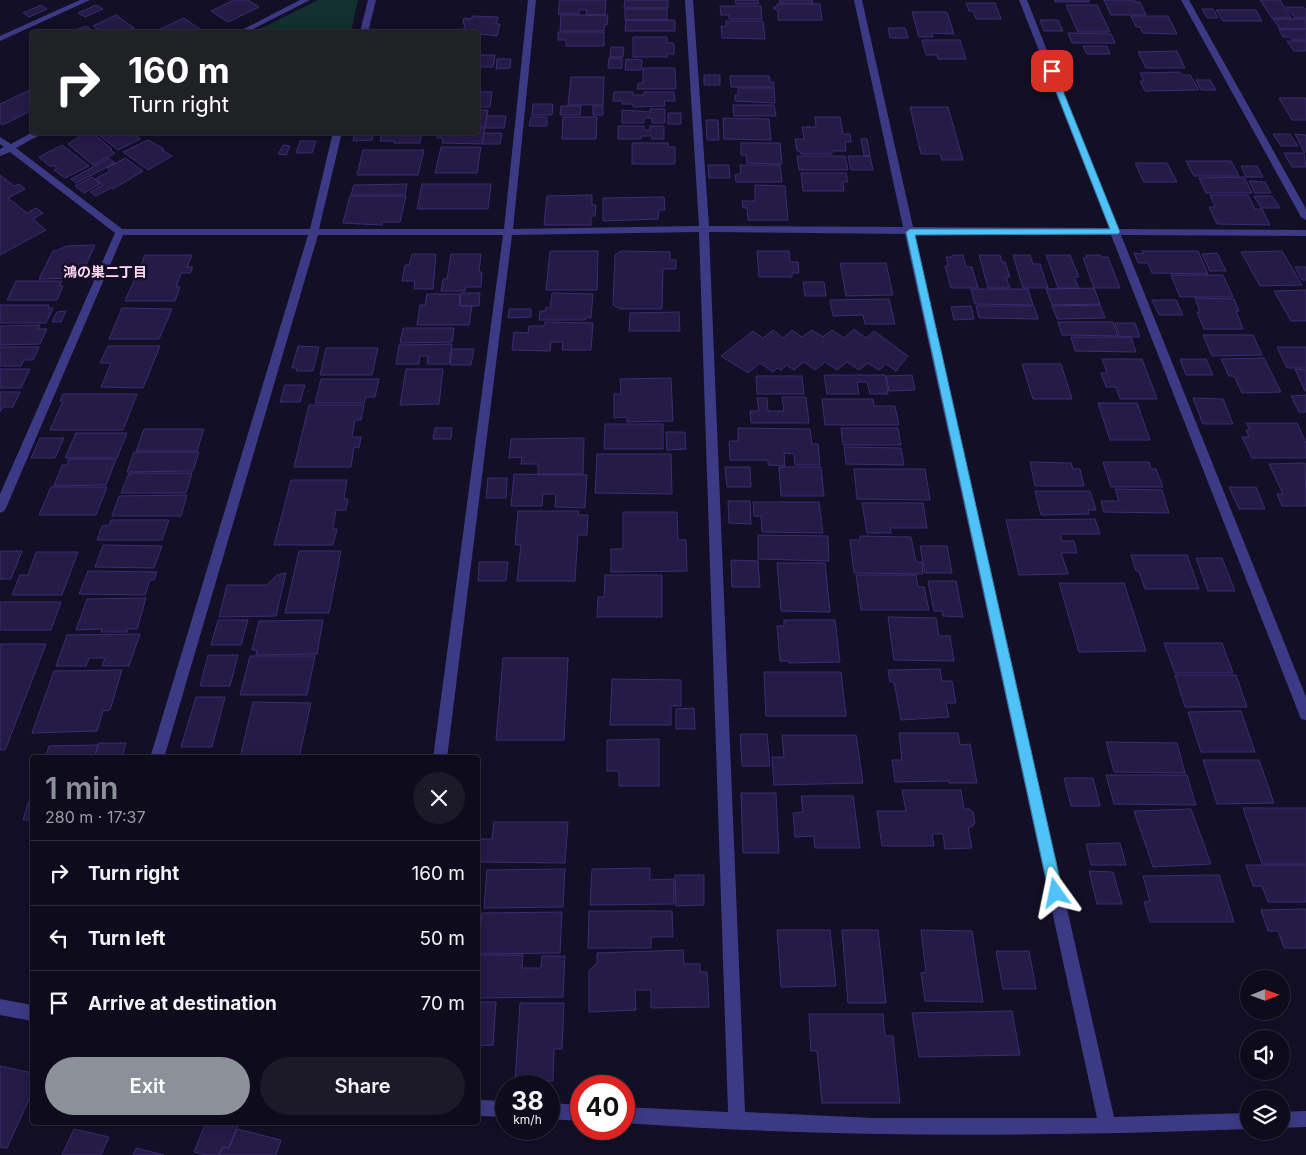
<!DOCTYPE html>
<html lang="en">
<head>
<meta charset="utf-8">
<style>
  :root { --surface:#0e0b1c; --page:#1c1929; --text:#f1f3f6; --muted:#9b9ba3; --line:#2e2b3b; --accent:#8c9099 }
  body { margin:0; font-family:Inter,"Noto Sans JP",sans-serif; background:var(--page); color:var(--text); height:100vh; display:flex; flex-direction:column; font-size:19px; white-space:nowrap }
  * { box-sizing:border-box; margin:0 }
  p { font-size:16px; color:var(--muted) }
  .icon { flex:none; width:28px; height:28px; fill:none; stroke:currentColor; stroke-width:2; stroke-linecap:round; stroke-linejoin:round }
  .map { position:relative; flex:1; overflow:hidden }
  .drawer { position:absolute; left:30px; top:755px; width:450px; height:370px; display:flex; flex-direction:column; background:var(--surface); border-radius:5px; box-shadow:0 2px 12px #0003,0 0 0 1px var(--line) }
  .drawer>* { flex:none }
  .guide { position:absolute; left:30px; top:30px; width:450px; height:105px; border-radius:5px; box-shadow:0 2px 12px #0003,0 0 0 1px var(--line); background:#202124; color:#fff; overflow:hidden }
  .needle { width:32px; rotate:89deg }
  .controls { position:absolute; left:1240px; top:970px; display:grid; gap:10px }
  .controls a { display:grid; place-items:center; width:50px; height:50px; border-radius:50%; background:var(--surface); box-shadow:0 2px 12px #0003,0 0 0 1px var(--line); font-size:25px }
  .speed { position:absolute; left:495px; top:1075px; display:flex; gap:10px; font-size:25px; font-weight:700; text-align:center }
  .speed>* { display:grid; place-content:center; width:65px; height:65px; border-radius:50%; background:var(--surface); box-shadow:0 2px 12px #0003,0 0 0 1px var(--line); line-height:1 }
  .speed small { font-size:12px; font-weight:400 }
  .speed .limit { border:8px solid #d22; background:#fff; color:#111 }
  .pin { position:absolute; display:grid; place-items:center; width:42px; height:42px; color:#fff; margin:-21px; border-radius:10px; box-shadow:0 2px 8px #0006 }
  .me { position:absolute; width:55px; margin:-28px; rotate:348deg; stroke-linejoin:round; filter:drop-shadow(0 0 4px #0008) }
  .turn { display:flex; align-items:center; gap:18px; height:105px; padding:0 15px; font-size:22px }
  .turn .icon { width:65px; height:65px; stroke-width:2.5 }
  .turn b { display:block; font-size:35px; line-height:42px }
  .round { display:grid; place-items:center; flex:none; width:52px; height:52px; border-radius:26px; background:var(--page) }
  .summary { display:flex; align-items:center; justify-content:space-between; height:85px; padding:0 15px }
  h1 { font-size:30px; font-weight:600; line-height:38px; color:var(--accent) }
  .primary-button { display:flex; gap:10px; margin-top:auto; padding:10px 15px }
  .primary-button a { flex:1; height:58px; border-radius:30px; background:var(--accent); color:#fff; font-size:20px; font-weight:600; line-height:58px; text-align:center }
  .primary-button a+a { background:var(--page); color:var(--text) }
  ul { padding:0; list-style:none }
  li { display:flex; align-items:center; gap:15px; height:65px; padding:0 15px; border-top:1px solid var(--line) }
  li div { flex:1 }
  li b { display:block; font-size:19px }
  li em { font-style:normal }
  .map>svg:first-child { display:block }
  .green { fill:#12302f }
  .building { fill:#241b47; stroke:#3b2d73 }
  .lines { fill:none; stroke-linecap:round; stroke-linejoin:round }
  .minor { fill:#3d3a85; fill-rule:evenodd }
  .route { fill:#4fc3f7; stroke:#337fa1 }
  .labels { text-anchor:middle; dominant-baseline:central; stroke-width:5; stroke-linejoin:round; paint-order:stroke }
  .far-neighbourhood-label { font-size:14px; font-weight:bold; fill:#ffd6f0; stroke:#130f26 }
</style>
</head>
<body>
<div class="map">
<svg width="1306" height="1155" viewBox="0 0 1306 1155">
  <rect width="100%" height="100%" fill="#130f26"/>
  <path class="green" d="M318,0h40l-7,32h-97z"/>
  <path class="building" d="M234,0h14l11,7 -31,15 -17,-11z
    M560,0h46l-1,15h-19l1,-5h-8v4h-21z
    M625,0h43v8h-44z
    M735,0h23l1,4h-23z
    M779,0h33l1,3h-33z
    M1054,0h35l1,2h-35z
    M1104,0h30l1,2h5l6,13h-35z
    M1260,0h20l11,18h-19z
    M966,3h29l6,16h-25l-3,-8h-4z
    M777,4h43l2,16h-44v-9l-5,-3 4,-2z
    M41,5l6,4 -18,8 -6,-4z
    M96,5l7,4 -18,8 -7,-4z
    M1066,5h31l13,27h-32z
    M720,6h41l1,13h-33v-4h-8z
    M1286,7h17l3,2v9h-11z
    M625,9h42v11h-42z
    M1202,9h11l5,9h-11z
    M1216,10h40l6,11h-39z
    M912,12h35l7,22 -22,-1 1,4h-14z
    M116,15l18,13 -10,4h-21l-10,-6z
    M561,15h47l-1,10 -2,-1 -1,7h-44z
    M472,16l26,1 -2,7h4l-3,12 -34,-4 2,-8h-2l1,-6 8,1z
    M1131,16h37l9,18 -34,-1 -3,-6h-4z
    M184,18l17,12h6l-5,2h-48z
    M1273,19h33v10h-26z
    M626,20h49v11h-50z
    M1040,20h18l5,11h-19z
    M726,21h37l2,18 -43,-1 -1,-12 5,1z
    M86,26l9,6h-24z
    M888,28h17l3,10h-18z
    M1279,29h27v11h-14l-2,-3h-7z
    M558,32h46v14h-38v-6h-8z
    M1068,33l43,1 4,9h-43z
    M633,37h34v6h7v11h-7v3h-34z
    M922,40h38l6,19h-28l-1,-4h-11z
    M1287,41h19v10h-12z
    M1083,46h24l3,8h-23z
    M611,47h13l-1,10h-13z
    M1177,51l8,17h-39l-8,-16z
    M478,55h17l-2,12h-15z
    M609,58h13v10h-14z
    M497,59h14l-1,9 -14,1z
    M626,59l16,1 -1,10h-16z
    M643,68h32l1,21h-39l1,-6h5z
    M1180,72l2,3h8l9,15 -54,1 -5,-10h4l-4,-8z
    M704,75h16v10h-16z
    M730,76h39l1,6h4v5h-43z
    M571,77h33l-1,28h-35z
    M1196,80h14l6,10h-15z
    M738,88h36l1,15 -40,-2v-6h3z
    M32,89v21l-29,15 -3,-2v-19z
    M478,92h14l-2,15h-12z
    M614,92h19v3h11v-3h30l1,9h-11l1,5 -32,1v-3h-11v-3h-9z
    M1279,98h27v22h-14z
    M533,104h20l-1,11h-20z
    M733,105h41l2,11h-42z
    M561,106h20l-1,9h-20z
    M593,106h10v9h-10z
    M910,107h38l15,53h-21l-2,-6h-19z
    M650,109h15v14h-13v-5h-8v5h-22v-13l29,2z
    M478,110h10l-3,17h-7z
    M668,113h13v11h-13z
    M487,116h19l-2,12h-19z
    M531,117h16v9h-18z
    M563,117h34l-1,22h-34z
    M815,117h25l3,17h7l1,8h-6l1,9h-14v3h-31l-1,-3h-3l-2,-12h9l-2,-12h14z
    M723,118l46,1 2,21 -47,-1z
    M706,120h12l1,20h-12z
    M618,126h26v4h6v-4h14v13h-12v-3h-11v3h-23z
    M478,128h7l-3,16 -40,-1 1,-5h-6l1,-6h40z
    M86,132h5l21,17 -2,1 5,3 -22,12 -25,-21z
    M95,132h37l8,7 -22,11z
    M355,132h19l-2,8 -19,1z
    M382,132h40l-2,11h-26v-2h-14z
    M484,133h18l-2,11h-18z
    M1273,134h17l8,12h-17z
    M1295,134l11,1v17h-2z
    M861,139h6l3,17h-6z
    M148,140l16,9 -2,1 10,6 -24,14 -25,-18z
    M300,141h16l-4,12h-16z
    M632,143h36v4h7v17h-43z
    M741,143h39l2,21 -35,-1 -1,-8h-5z
    M62,145l27,21 -24,12 -11,-8 3,-2 -4,-3 -2,2 -12,-10z
    M283,145l7,1 -4,9 -8,-1z
    M441,147h40l-4,26h-42z
    M363,150h61l-6,25h-61z
    M1284,153h20l2,14h-14z
    M797,156h48l3,14h-49z
    M848,156h22l3,14h-22z
    M109,158l6,5 -39,20 -5,-4z
    M125,158l18,13 -30,18 -2,-1 -15,8 -6,-4 13,-7 -8,-6 15,-8 -3,-3z
    M1186,161h45l8,15h-45z
    M1135,163h32l10,19h-33z
    M708,165h21l1,13h-21z
    M740,165h40l2,17h-46l-1,-7 6,-2z
    M1241,166h16l6,11h-17z
    M801,173h45l2,9h-5l1,9h-41z
    M0,175l14,11 5,-2 6,5 -17,9 19,15 9,-5 7,5 -10,6 13,11 -46,25z
    M92,177l8,7 -16,9 -9,-7z
    M1244,177l8,16h-46l-7,-15z
    M1249,181l16,1 6,11h-16z
    M407,184l-2,11h-54l3,-10z
    M422,184h69l-3,25h-71z
    M755,185l30,1 3,34h-40l-1,-12h-4l-1,-7h13z
    M592,195v10h4l-1,11h-4v9h-47l3,-29z
    M1210,195h38l7,14h7l8,16 -53,-1 -8,-17h6z
    M350,196h56l-6,26h-18v3l-39,-2z
    M1254,196h18l8,12h-19z
    M664,197l1,13h-6l-1,9 -55,2v-23z
    M95,245l-15,33 -41,1 14,-28 5,-1 8,-4z
    M550,251h48l-1,39h-51z
    M621,251l49,1v8h6v9h-13l-1,40h-42l-7,-4 2,-50z
    M757,251h32l1,11h8l1,11h-7v4h-33z
    M1142,251h56l10,23 -56,-1 -4,-10h-10l-4,-10 9,1z
    M1282,251l20,34 -42,1 -19,-34z
    M1217,253l9,18h-16l-8,-17z
    M412,254h24l-3,35h-19l1,-8h-13l3,-16h4z
    M451,254h30l-2,18h3l-1,15h-15l-1,4h-24l2,-12h4z
    M145,255h47l-5,12h6l-3,6h-9l-5,14h4l-5,14h-50z
    M952,255h11l3,12h6l6,21h-27l-6,-22h3l-2,-9h6z
    M979,255h21l2,7h3l5,15h-4l4,11h-22z
    M1013,255h17l3,9h7l8,24h-25z
    M1046,255h24l9,22h-5l5,11h-21z
    M1086,255h14l1,2h7l12,31h-26l-11,-30h4z
    M840,263h46l7,32 -47,1z
    M1295,267h11v13h-4z
    M1171,275h52l10,22h-53z
    M16,281h46l-3,5h4l-6,14h-50z
    M803,282h21l2,14h-21z
    M1094,288l6,16 -48,1 -6,-16z
    M971,289h57l5,16 -58,-1z
    M1306,290v31h-15l-17,-30z
    M461,293h19l-1,13h-19z
    M552,293l41,1 -2,24h-6v2h-46l1,-9h5l1,-4 4,1z
    M427,294h33l-1,12h13l-3,19h-52l3,-20h5z
    M1195,298l39,1 5,12h-3l7,18h-39l-7,-17h3z
    M889,299l6,25h-30l-2,-9 -30,1 -3,-16z
    M1152,300h24l7,15h-24z
    M0,305h49l-1,3h5l-7,15h-46z
    M1100,305l5,13 -48,1 -5,-13z
    M971,306l3,13 -20,1 -3,-13z
    M976,306h58l4,13 -59,-1z
    M122,308l50,1 -13,30h-50z
    M509,309h22v8l-23,1z
    M66,311l-5,11h-9l5,-10z
    M679,312l1,19h-51l1,-18z
    M545,322l48,1 -2,27h-29l1,-8h-12l-1,9 -38,-1 2,-18 14,1 1,-7h15z
    M1058,322h55l5,14 -56,-1z
    M1115,323h20l5,14h-20z
    M40,325l-2,4h9l-7,15 -40,1v-19z
    M403,328h51l-2,14 -52,1z
    M854,329l12,9 8,-7 34,25 -12,15 -10,-7 -7,6 -11,-7 -9,7 -12,-8 -10,8 -12,-8 -10,8 -11,-8 -10,8 -7,-5 -6,5 -4,-2 -4,4 -13,-9 -12,10 -27,-17 32,-25 10,7 10,-8 10,8 9,-8 10,7 10,-7 11,7 9,-7 12,8z
    M1203,335h50l9,20 -50,1z
    M1071,337h60l5,15 -61,-1z
    M452,344l-3,20h-22l1,-8h-8l-1,8h-23l3,-19z
    M108,346h52l-17,42 -42,-1 10,-24h-11z
    M298,346l21,1 -6,24h-17l1,-3h-5z
    M0,347h39l-6,13h-9l-3,6h-21z
    M1277,347h29v21h-19z
    M326,348h52l-6,27h-52z
    M452,349h22l-3,16h-21z
    M1264,358l17,34 -39,1 -8,-17h-5l-8,-17z
    M1102,359h40l15,40h-37l-4,-12h-10l-5,-14h6z
    M1180,359h26l7,16h-27z
    M1022,364h39l11,35h-39z
    M0,369h30l-9,19h-21z
    M406,369h37l-4,35 -39,1z
    M1295,369l11,1v21h-1z
    M824,375h61l3,19h-18l-3,-12h-10l2,12h-32z
    M912,375l3,15 -26,1 -3,-15z
    M756,376h46l2,18h-47z
    M671,378l2,43 -46,1v-5l-13,1v-24h7l-1,-15z
    M321,379h58l-4,18h-9l-2,6h-49z
    M285,385h20l-5,17h-20z
    M0,392h20l-7,15h-10l-3,5z
    M63,394h74l-14,36h-73l13,-29h-3z
    M1306,395v17h-7l-8,-16z
    M782,397h24l3,26h-58l-1,-12h9l-2,-13h10l1,13h16z
    M1193,398l30,1 10,25h-30z
    M822,399h51l1,7h21l4,19h-74z
    M1098,403h39l13,37h-40z
    M309,405h55l-3,15h-6l-3,17h9l-2,11 -5,-1 -3,20h-57z
    M1246,423h51l9,20v15h-54l-10,-21h7l-3,-7h4z
    M605,424h58v25h-59z
    M435,428h17l-1,11h-18z
    M738,428l72,1 2,15h6l2,21h-25l-1,-11 -10,-1 1,13 -17,-1v-5h-38l-1,-19h9z
    M841,428h57l3,17h-58z
    M144,429h60l-7,22h-61z
    M666,432h19l1,17 -19,1z
    M76,433h51l-10,25h-52z
    M40,438h24l-9,20h-24z
    M584,438l-1,36h-45v-10h-17l1,-7 -13,1 2,-19z
    M844,447l57,1 3,17 -58,-1z
    M134,452h65l-6,19 -66,1z
    M597,454h74l1,40 -77,-1z
    M69,459h47l-10,26 -52,1 8,-21h5z
    M1030,462l41,1 2,6h7l4,17h-49z
    M1103,462h46l2,7h5l7,18h-52z
    M1305,463l1,43h-24l-5,-12h6l-14,-30z
    M725,467h25l1,20h-24z
    M779,467h42l3,29h-43z
    M854,469h71l5,31 -73,-1z
    M129,473h63l-6,20h-65z
    M514,474l73,1 -2,33 -30,-1 1,-13h-13l-1,12h-31z
    M488,478h19l-1,20h-20z
    M291,480h56l-3,19h4l-2,11h-10l-3,19h4l-4,16h-59z
    M51,487h56l-11,28h-57z
    M1229,487h27l9,22h-26z
    M1115,489l47,1 7,23 -65,-1 -3,-11h18z
    M1035,491h55l6,19h-8l1,4 -48,1z
    M187,495l-6,21h-69l7,-20z
    M728,501h22l1,23 -22,-1z
    M753,502h66l4,31 -61,-1 -1,-16h-7z
    M862,503h61l4,25h-37l1,5h-24z
    M518,511h61l-1,4h10l-1,20h-9l-3,46h-58l4,-36h-6z
    M623,512h54l1,28h8l1,31 -76,1v-23h12z
    M1095,519l5,15h-40l2,7h12l3,12h-16l7,21 -49,1 -13,-55z
    M111,520h58l-7,20h-65l5,-14 7,-1z
    M758,535l70,1 1,25 -71,-2z
    M860,536l51,1 5,25h6l1,12 -69,-1 -4,-33h10z
    M103,545l59,1 -8,22 -59,-1z
    M920,546h27l5,27h-27z
    M0,551h22l-11,28h-11z
    M299,551h42l-12,62h-44z
    M36,552h42l-16,43h-50l8,-20h8z
    M1131,555h56l12,34h-54l-6,-18h-3z
    M1196,558h26l13,33h-27z
    M731,560l27,1 2,26h-28z
    M479,562h29l-2,19h-28z
    M777,563h48l5,49 -49,-1z
    M88,571l69,1 -3,8h-4l-5,15 -66,-1z
    M286,573l-10,43 -57,1 8,-32h40l10,-10z
    M605,575h57v42h-65l1,-20h6z
    M856,575h60l2,12h6l5,23h-68z
    M928,581h28l7,36 -20,-1 -1,-5h-8z
    M1059,583h65l22,68 -67,1z
    M146,598l-9,31h-9l-1,3h-26l1,-3 -26,1 11,-31z
    M0,602h61l-10,28h-51z
    M888,617l48,1 3,18h11l4,25 -60,-1z
    M218,620h30l-7,25h-30z
    M323,620l-6,34 -61,1 1,-5h-5l7,-29z
    M784,620h51l5,42 -51,1v-2h-9l-3,-35h7z
    M140,634l-11,32h-27l3,-8h-16l-3,8h-30l11,-31z
    M1164,643h58l11,30h-58z
    M0,644h46l-41,106h-5z
    M208,655h30l-8,31h-30z
    M250,656h65l-8,39h-67z
    M503,658h65l-4,82h-68z
    M940,669l2,12h10l4,22h-10l3,14 -48,3 -7,-38h-4l-2,-12z
    M122,670l-12,40 -7,1 -6,20 -65,2 22,-62z
    M764,672h77l5,44h-80z
    M1175,675h61l11,32h-62z
    M612,679l69,1v26h-10v19h-61z
    M196,697h29l-13,50h-31z
    M253,702l58,1 -12,55h-59z
    M694,708l1,21h-19v-20z
    M1241,711l14,41h-54l-13,-40z
    M899,733h59l2,12 10,-1 7,39h-28v-2l-54,1 -3,-22h10z
    M740,734h27l3,32h-28z
    M782,735h74l7,48 -89,2 -2,-28h12z
    M659,739v47h-40v-15h-12v-31z
    M1106,742l71,1 8,30 -71,-1z
    M99,743h27l-4,15h-28z
    M98,745l-4,13h-49l4,-12z
    M1203,760h56l15,43 -57,1z
    M1106,775h81l9,30 -82,-1z
    M1064,778h29l7,28h-29z
    M902,790h59l3,19h5l4,3 2,11 -3,4h-4l4,21 -27,1 -2,-15h-11l2,12h-52l-5,-35h29z
    M32,792v28h-9z
    M741,793h35l3,60h-36z
    M801,796h52l7,52h-45l-1,-12 -19,1 -2,-24 10,-1z
    M1243,808h63v56h-44z
    M1191,809l20,55 -58,3 -19,-56z
    M494,822h74l-3,41 -87,-1v-23h14z
    M1120,843l6,22h-35l-5,-21z
    M1246,865h60v37h-38l-6,-16h-9z
    M650,868v12l24,-1v25l-84,1 2,-36z
    M565,869l-2,38 -79,1 3,-38z
    M1089,871l24,1 9,32h-25z
    M675,875h29v30l-28,1z
    M1219,875l15,47h-84l-6,-20 6,-1 -7,-25z
    M1306,909v39h-22l-6,-17h-10l-7,-21z
    M589,911h83l1,26h-22v11h-63z
    M562,912l-2,41 -82,1 4,-41z
    M777,930h53l6,56 -55,1z
    M842,930h36l8,73h-38z
    M921,930l51,1 11,71 -58,-1 -4,-28 5,-1z
    M683,950l1,14h16v8h7l2,35 -58,1v-18h-16l1,20 -47,2v-41l8,-8v-10z
    M996,951h33l7,38h-33z
    M478,955h45l-1,13h19l1,-12h23l-2,41 -85,1z
    M478,1002h18l-3,43 -15,1z
    M520,1003h44l-2,46h-8l-1,32h-38z
    M1012,1011l8,44 -101,2 -7,-44z
    M809,1014h74l2,22h8l7,67h-78l-5,-52h-6z
    M0,1066l32,7v20l-25,55 -7,-1z
    M206,1122h33l-10,26 -6,-1 -4,8h-12l-13,-3z
    M74,1129l35,8 -8,18h-39z
    M237,1129l44,11 -5,15h-57l4,-8 6,1z
    M136,1148l28,7h-31z"/>
  <g class="lines">
    <path class="minor" d="M80,0h10l-90,41v-5z
      M300,0h10l-63,32h-9z
      M368,0h8l-8,32h-8z
      M528,0h8l-23,229 186,-3 -14,-226h8l16,226 194,1 -49,-227h8l51,227 196,1 -90,-228h8l91,229 188,1v6l-185,-1 185,462v23l-5,-1 -2,-5 -188,-479 -196,-1 199,883 135,-4v16c-209,8 -417,9 -625,-6v-16l104,5 -29,-880 -187,3 -65,523h-14l70,-523h-185l-154,523h-14l158,-523h-185l-117,273 -2,3 -4,2v-19l115,-261 -105,-81 -10,4v-7l4,-2 -4,-3v-7l11,7 22,-12h12l-29,16 106,81h188l23,-97h9l-23,97h185zM709,232l196,2 192,884h-224l-128,-6z
      M1181,0h8l117,209v11l-5,-3z
      M0,999l32,6v16l-32,-6z
      M478,1100l28,1v16l-28,-1z
      M549,1103l32,2v16l-32,-2z
      M1306,1111v16l-25,1v-16z"/>
  </g>
  <path class="route" d="M1049,70l6,1 65,161 -2,2 -203,1 148,658 -2,5 -5,2 -5,-2 -2,-5 -143,-661 4,-3h200l-62,-158z"/>
  <g class="labels">
    <g class="far-neighbourhood-label">
      <text x="105" y="271">鴻の巣二丁目</text>
    </g>
  </g>
</svg>
<div class="controls">
<a><svg class="needle" viewBox="-14 -14 28 28"><path d="M0-13l5 13h-10z" fill="#e53935"/><path d="M0 13l5-13h-10z" fill="#9b9ba3"/></svg></a>
<a><svg class="icon" aria-label="sound" viewBox="0 0 24 24"><path d="M4 9h4l5-4v14l-5-4H4zM17 9q2 3 0 6"/></svg></a>
<a><svg class="icon" aria-label="layers" viewBox="0 0 24 24"><path d="M12 4l9 5-9 5-9-5zM3 14l9 5 9-5"/></svg></a>
</div>
<div class="speed"><div>38<small>km/h</small></div><div class="limit">40</div></div>
<div class="pin" style="left:1052px;top:71px;background:#d93025"><svg class="icon" aria-label="arrive" viewBox="0 0 24 24"><path d="M6 21V4h12l-3 4 3 4H6"/></svg></div>
<svg class="me" style="left:1056px;top:893px" viewBox="-20 -20 40 40"><path d="M0-17L14 15 0 8-14 15z" fill="#4fc3f7" stroke="#fff" stroke-width="4"/></svg>
<div class="guide">
<div class="turn"><svg class="icon" aria-label="right" viewBox="0 0 24 24"><path d="M7 20v-9h11M14 6l5 5-5 5"/></svg><div><b>160 m</b>Turn right</div></div>
</div>
<section class="drawer">
<div class="summary"><div><h1>1 min</h1><p>280 m · 17:37</p></div><a class="round"><svg class="icon" aria-label="close" viewBox="0 0 24 24"><path d="M6 6l12 12M18 6L6 18"/></svg></a></div>
<ul>
<li><svg class="icon" aria-label="right" viewBox="0 0 24 24"><path d="M7 20v-9h11M14 6l5 5-5 5"/></svg><div><b>Turn right</b></div><em>160 m</em></li>
<li><svg class="icon" aria-label="left" viewBox="0 0 24 24"><path d="M17 20v-9H6M10 6l-5 5 5 5"/></svg><div><b>Turn left</b></div><em>50 m</em></li>
<li><svg class="icon" aria-label="arrive" viewBox="0 0 24 24"><path d="M6 21V4h12l-3 4 3 4H6"/></svg><div><b>Arrive at destination</b></div><em>70 m</em></li>
</ul>
<div class="primary-button"><a>Exit</a><a>Share</a></div>
</section>
</div>
</body>
</html>
